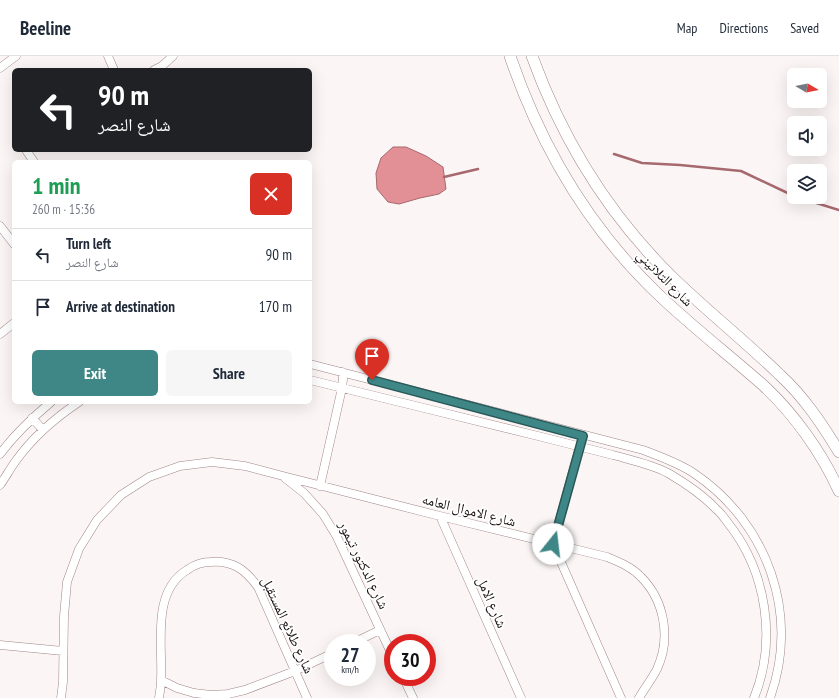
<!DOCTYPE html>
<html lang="en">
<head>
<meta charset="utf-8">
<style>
  :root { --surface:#fff; --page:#f6f6f7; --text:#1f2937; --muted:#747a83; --line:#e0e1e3; --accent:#3f8787 }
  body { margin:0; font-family:"PT Sans Narrow","Noto Naskh Arabic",sans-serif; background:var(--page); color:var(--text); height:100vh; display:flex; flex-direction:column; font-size:15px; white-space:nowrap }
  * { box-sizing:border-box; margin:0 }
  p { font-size:13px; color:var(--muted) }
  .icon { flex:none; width:22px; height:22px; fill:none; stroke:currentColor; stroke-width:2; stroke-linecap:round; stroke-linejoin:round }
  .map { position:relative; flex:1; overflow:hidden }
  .sheet { position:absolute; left:12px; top:104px; width:300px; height:244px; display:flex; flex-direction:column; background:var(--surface); border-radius:6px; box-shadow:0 4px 16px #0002 }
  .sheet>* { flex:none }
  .hud { position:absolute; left:12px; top:12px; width:300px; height:84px; border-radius:6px; box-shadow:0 4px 16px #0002; background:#202124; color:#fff; overflow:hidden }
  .needle { width:26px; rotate:100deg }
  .tools { position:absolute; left:787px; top:12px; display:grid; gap:8px }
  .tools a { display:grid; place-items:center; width:40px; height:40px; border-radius:6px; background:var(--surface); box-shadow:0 4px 16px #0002; font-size:20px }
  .speed { position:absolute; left:324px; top:578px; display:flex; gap:8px; font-size:20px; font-weight:700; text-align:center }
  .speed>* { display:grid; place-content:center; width:52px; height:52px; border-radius:50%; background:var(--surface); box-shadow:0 4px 16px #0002; line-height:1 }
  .speed small { font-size:10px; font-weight:400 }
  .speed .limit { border:6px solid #d22; background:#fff; color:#111 }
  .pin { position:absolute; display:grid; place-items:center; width:34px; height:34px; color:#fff; margin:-41px -17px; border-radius:50% 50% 50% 0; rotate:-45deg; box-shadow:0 0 4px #0007 }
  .pin .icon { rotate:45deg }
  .me { position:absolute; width:44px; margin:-22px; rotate:16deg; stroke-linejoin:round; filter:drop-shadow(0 0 3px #0008) }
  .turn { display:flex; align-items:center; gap:14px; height:84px; padding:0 20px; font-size:18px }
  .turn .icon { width:52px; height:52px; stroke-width:2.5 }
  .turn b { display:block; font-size:28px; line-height:34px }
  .round { display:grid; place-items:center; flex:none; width:42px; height:42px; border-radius:6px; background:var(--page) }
  .head { display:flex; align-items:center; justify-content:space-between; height:68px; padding:0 20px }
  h1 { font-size:24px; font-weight:700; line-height:30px; color:#1e9e55 }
  .button { display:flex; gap:8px; margin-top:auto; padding:8px 20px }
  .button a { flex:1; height:46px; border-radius:6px; background:var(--accent); color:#fff; font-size:16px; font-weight:700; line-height:46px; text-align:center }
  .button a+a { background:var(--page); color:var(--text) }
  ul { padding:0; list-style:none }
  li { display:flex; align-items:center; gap:12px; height:52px; padding:0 20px; border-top:1px solid var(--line) }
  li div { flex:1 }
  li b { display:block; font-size:15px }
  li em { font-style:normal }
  header { display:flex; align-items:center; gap:24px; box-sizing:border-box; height:56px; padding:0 20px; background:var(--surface); border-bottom:1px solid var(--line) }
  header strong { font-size:19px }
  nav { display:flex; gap:22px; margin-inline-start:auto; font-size:14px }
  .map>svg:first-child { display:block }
  .water { fill:#e29095; stroke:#a6696d }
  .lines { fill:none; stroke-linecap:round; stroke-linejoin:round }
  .stream { stroke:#a6696d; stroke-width:2.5 }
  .minor-casing { stroke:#a18687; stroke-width:9 }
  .secondary-casing { stroke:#a18687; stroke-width:12 }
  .minor { stroke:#fff; stroke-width:8 }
  .secondary { stroke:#fff; stroke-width:11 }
  .route-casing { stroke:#295858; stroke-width:10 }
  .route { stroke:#3f8787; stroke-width:7 }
  .labels { text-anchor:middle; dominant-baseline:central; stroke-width:3.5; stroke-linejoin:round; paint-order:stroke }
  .street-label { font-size:14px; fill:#190f10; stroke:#fff }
</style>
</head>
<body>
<header>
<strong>Beeline</strong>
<nav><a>Map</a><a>Directions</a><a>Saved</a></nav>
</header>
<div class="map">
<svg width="839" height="642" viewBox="0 0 839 642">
  <rect width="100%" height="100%" fill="#fbf5f5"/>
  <path class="water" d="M393,91h13l20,9 17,11 3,22 -7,5 -19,4 -21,6 -11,-2 -11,-13 -1,-16 5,-15z"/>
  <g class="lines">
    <path class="stream" d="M614,98l28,9 38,2 61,6 53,25
      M444,121l34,-8
      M797,141l42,13"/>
    <g class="minor-casing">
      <path id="minor" d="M108,0l6,14
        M0,12l16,-12
        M154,14l8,-4 11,-10
        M26,94l8,12
        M0,170l14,18
        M0,278l14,-11
        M310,308l333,86c18,7 36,13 52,24 73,50 105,140 75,224
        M310,324c77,19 155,38 232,57 24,6 48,12 71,18 18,5 38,9 55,18 17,10 34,21 48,36 5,4 9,10 12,14 39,49 49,118 26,175
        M32,362l11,12
        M581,386l-28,102 68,154
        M0,398c15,-20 32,-36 51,-52
        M285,422l19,15 19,21 14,23 56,120
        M0,429c5,-7 10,-16 15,-23 17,-24 40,-44 64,-60
        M320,430l22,-98 1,-9 -1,-7
        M440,460l81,182
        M353,587l27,-13
        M0,589l63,6
        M403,621l10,21
        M161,624l16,8 17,5 17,2 17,-1 17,-4 50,-19 38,-18
        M61,642l2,-16 1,-66 3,-34 12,-33 18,-29 24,-25 28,-18 31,-11 32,-4 33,4 38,10 157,40 167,41c12,5 25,10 34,20 24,24 30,62 16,92 -5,10 -13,20 -18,29
        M159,642c1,-6 2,-12 2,-18 2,-35 -10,-88 26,-110 7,-5 14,-8 23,-8 22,-2 35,7 48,25l49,111"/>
    </g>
    <g class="secondary-casing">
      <path id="secondary" d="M510,0c31,91 81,175 151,241 33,31 69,59 103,89 30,28 58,67 75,105
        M532,0c30,83 77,159 140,221 35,34 73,64 108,98 24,22 42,49 59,77"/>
    </g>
    <use href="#minor" class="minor"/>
    <use href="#secondary" class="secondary"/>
  </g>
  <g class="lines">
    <g class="route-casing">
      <path id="route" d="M372,324l211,56 -30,108"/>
    </g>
    <use href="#route" class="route"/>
  </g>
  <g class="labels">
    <g class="street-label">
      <text transform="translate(665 222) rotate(45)">شارع التلاتيني</text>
      <text transform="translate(469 454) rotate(14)">شارع الاموال العامه</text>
      <text transform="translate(364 509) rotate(64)">شارع الدكتور تيمور</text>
      <text transform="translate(492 546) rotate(66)">شارع الامل</text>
      <text transform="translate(288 569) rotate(65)">شارع طلائع المستقبل</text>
    </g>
  </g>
</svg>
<div class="tools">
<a><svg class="needle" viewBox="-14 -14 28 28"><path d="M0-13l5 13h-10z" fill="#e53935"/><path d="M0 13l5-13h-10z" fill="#747a83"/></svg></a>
<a><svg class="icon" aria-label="sound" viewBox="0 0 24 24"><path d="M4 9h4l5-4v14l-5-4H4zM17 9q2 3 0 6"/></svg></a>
<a><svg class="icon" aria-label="layers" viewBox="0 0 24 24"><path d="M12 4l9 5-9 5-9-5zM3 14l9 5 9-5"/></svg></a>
</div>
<div class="speed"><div>27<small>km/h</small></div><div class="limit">30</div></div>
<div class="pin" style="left:372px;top:324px;background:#d93025"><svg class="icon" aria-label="arrive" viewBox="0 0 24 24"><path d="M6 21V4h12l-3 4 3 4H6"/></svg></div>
<svg class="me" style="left:553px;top:488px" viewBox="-20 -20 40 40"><circle r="19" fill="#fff"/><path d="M0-13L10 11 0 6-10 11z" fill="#3f8787"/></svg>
<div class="hud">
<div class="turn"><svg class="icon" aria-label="left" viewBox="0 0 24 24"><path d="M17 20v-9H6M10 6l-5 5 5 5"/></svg><div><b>90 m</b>شارع النصر</div></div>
</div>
<section class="sheet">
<div class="head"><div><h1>1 min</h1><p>260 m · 15:36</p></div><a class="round" style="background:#d93025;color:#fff"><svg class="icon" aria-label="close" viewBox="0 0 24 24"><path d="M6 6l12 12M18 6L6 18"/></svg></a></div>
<ul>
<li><svg class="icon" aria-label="left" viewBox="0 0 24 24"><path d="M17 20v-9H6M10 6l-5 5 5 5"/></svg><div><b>Turn left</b><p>شارع النصر</p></div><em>90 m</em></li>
<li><svg class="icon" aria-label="arrive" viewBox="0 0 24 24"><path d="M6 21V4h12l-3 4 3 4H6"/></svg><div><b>Arrive at destination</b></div><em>170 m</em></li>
</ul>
<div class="button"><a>Exit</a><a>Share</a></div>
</section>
</div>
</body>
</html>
